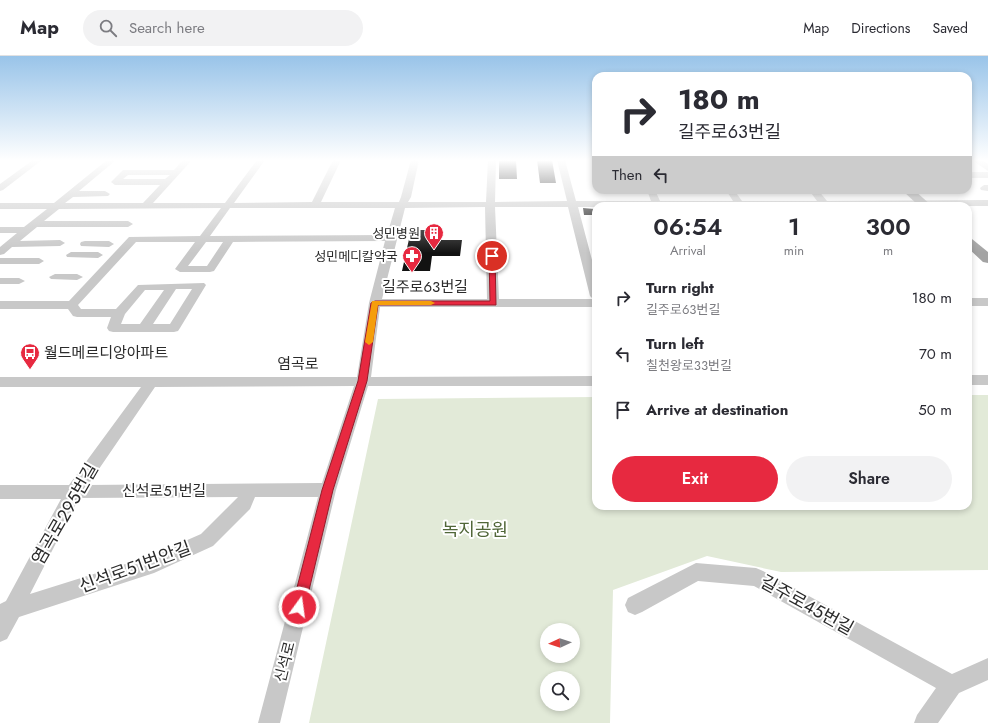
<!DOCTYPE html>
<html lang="en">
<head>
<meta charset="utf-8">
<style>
  :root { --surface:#fff; --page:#f2f2f3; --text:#2b2b33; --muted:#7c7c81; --line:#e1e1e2; --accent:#e72940 }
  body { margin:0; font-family:Jost,"Noto Sans KR",sans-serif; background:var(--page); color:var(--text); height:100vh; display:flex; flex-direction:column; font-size:15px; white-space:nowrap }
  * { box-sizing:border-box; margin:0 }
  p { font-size:13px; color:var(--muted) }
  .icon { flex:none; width:22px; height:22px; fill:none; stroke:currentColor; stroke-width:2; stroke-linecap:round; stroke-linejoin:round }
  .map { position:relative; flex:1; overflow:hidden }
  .side { position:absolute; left:592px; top:146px; width:380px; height:308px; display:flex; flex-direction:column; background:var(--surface); border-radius:12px; box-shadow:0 2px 6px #0003 }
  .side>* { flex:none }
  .guide { position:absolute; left:592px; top:16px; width:380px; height:122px; border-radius:12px; box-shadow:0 2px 6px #0003; background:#fff; color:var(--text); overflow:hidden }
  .needle { width:26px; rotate:267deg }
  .buttons { position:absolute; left:540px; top:567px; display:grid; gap:8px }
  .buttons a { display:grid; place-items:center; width:40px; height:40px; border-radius:50%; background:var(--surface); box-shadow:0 2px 6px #0003; font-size:20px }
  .pin { position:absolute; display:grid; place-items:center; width:34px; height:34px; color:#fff; margin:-17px; border:2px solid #fff; border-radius:50%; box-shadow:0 1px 4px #0007 }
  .me { position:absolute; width:44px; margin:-22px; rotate:14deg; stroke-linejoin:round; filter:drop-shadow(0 0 3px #0008) }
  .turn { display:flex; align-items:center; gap:14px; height:84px; padding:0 20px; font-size:18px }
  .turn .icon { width:52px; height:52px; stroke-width:2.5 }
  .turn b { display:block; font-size:28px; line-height:34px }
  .then { display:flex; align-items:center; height:38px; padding:0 20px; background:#0003; gap:8px; font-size:15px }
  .eta { display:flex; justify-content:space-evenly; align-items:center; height:68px; text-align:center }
  .eta b { font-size:24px; font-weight:600; line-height:28px }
  .action { display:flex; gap:8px; margin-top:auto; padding:8px 20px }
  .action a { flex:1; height:46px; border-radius:24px; background:var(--accent); color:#fff; font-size:16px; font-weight:600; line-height:46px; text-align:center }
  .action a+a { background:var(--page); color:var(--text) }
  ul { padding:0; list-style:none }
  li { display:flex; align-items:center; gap:12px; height:56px; padding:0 20px }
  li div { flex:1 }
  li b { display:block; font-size:15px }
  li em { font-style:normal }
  header { display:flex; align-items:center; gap:24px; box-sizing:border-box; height:56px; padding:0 20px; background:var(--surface); border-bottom:1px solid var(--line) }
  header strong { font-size:19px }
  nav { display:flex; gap:22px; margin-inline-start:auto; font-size:14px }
  .search { width:280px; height:36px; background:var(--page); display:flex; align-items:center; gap:10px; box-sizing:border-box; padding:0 14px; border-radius:22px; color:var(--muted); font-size:15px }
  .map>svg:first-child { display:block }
  .green { fill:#e2ead8; fill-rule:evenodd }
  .building { fill:#121212 }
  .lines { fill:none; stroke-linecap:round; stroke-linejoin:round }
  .minor { fill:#c8c8c8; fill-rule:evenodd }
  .major { fill:#a3a3a3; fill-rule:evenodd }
  .route { fill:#e72940; stroke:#961b2a }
  .slow { fill:#f59e0b }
  .labels { text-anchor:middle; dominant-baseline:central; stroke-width:4; stroke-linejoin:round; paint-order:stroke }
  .far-poi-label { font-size:13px; fill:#2b2b2b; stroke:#fff; text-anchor:end }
  .street-label { font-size:15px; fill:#2b2b2b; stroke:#fff }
  .poi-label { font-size:15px; fill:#2b2b2b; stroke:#fff; text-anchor:start }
  .near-street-label { font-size:18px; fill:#2b2b2b; stroke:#fff }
  .near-park-label { font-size:18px; fill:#516739; stroke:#fff }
</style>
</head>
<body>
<header>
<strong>Map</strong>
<div class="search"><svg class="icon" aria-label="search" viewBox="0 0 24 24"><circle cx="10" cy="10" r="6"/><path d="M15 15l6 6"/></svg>Search here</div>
<nav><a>Map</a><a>Directions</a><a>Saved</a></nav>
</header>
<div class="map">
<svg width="988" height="667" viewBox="0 0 988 667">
  <rect width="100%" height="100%" fill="#fff"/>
  <path class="green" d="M968,339h20v175l-207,2 -74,-16 -94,34 -3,133h-301l69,-324 218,-2v109h372zM547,574h26v26h-26zM547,622h26v26h-26z"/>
  <path class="building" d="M499,104h17l1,19h-18z
    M537,104h15l4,23h-16z
    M583,152l11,1 2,6h-12z
    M411,174h26l-1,10h26l-2,16h-28l-2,15h-28z"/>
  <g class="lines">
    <path class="minor" d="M33,104h9l-39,30 -3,1v-7z
      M107,104h9l-37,31h26l5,3 -2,2 -35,1 -8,6h78l17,-18h-45l-4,-3 12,-12h51l9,-10h9l-39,43h72l32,-43h8l-31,43 78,-1 21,-42h8l-20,42h78l2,-5 10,-37h8l-8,37 -3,5h78l2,-42h8l-1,42 72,-1 -10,-41h8l11,41h75l-4,-11h8l5,11h73l-7,-11h8l8,11h75l-8,-11h9l9,11 161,-1v6l-410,1 18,68v32h-216l-9,70 225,-1v10h-228l-32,104 -56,233h-22l60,-226h-63l-5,12 -37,37 -59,27 -135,44 -12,22 -7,3v-38l6,-3 55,-102h-61v-14h69l72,-98h-141v-10h357l12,-74 16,-62 -152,1 -19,29 -4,1h-30l-5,-3 20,-27h-59l-58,63 3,4h35l22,-24 66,-2 2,2 -26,43 -2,3 -4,1h-61l-4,-1 -2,-3 4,-11h-34l-4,-1 -5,-7h-68v-8h69l60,-64 71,-1 21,-28 -162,1 -15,12h84l5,3 -5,3h-91l-17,14 40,-1 5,3 -5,3 -48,1 -8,7 -4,1v-8l17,-14h-17v-6h24l23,-18h-47v-6h54zM128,119h42l-5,4h-42zM485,151l2,92h-105l23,-91zM495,151h73l22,89 2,2 4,1h-97zM230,152h165l-8,27 -177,1zM206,186h17l-16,24h-19zM176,233h16l-22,35h-17zM145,234h19l-24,34h-19l4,-10zM354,330l-32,97 -234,2 67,-98zM238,441l-37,37 -50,22 -121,38 49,-96z
      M972,104h10l6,4v7z
      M968,116h20v6h-20z
      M984,129h4v6l-7,-1 -1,-2z
      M85,185h24l5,3 -5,3 -28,-1 -1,-2 1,-2z
      M71,196h27l5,3 -5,3 -31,-1 -1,-2z
      M0,202h39l5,3 -5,3h-39z
      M55,218h22l6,3 -6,3 -26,-1 -2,-2z
      M0,222h19l6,3 -6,3h-19z
      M968,242h20v8h-20z
      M968,319h20v10h-20z
      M696,507l60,5 7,3 189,103 36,-16v22l-29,13 -21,30h-24l3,-8 19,-27 -182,-102 -56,-5 -56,31 -7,3 -7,-3 -3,-7 3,-7z"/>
    <path class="major" d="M902,134h12l18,16h-13z
      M968,182l4,1 16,13v11l-5,-1 -15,-14z"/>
  </g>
  <linearGradient id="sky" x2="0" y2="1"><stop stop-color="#99c4e9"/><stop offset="0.53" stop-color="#fff"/><stop offset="1" stop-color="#fff" stop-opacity="0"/></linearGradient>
  <rect width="988" height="197" fill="url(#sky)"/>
  <path class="route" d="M492,198l3,2 1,49h-118l-11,76 -34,109 -28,117 -2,4 -4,2 -5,-2 -2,-4 30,-117 36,-109 13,-78 4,-2h115l-1,-45z"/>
  <path class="slow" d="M372,245h59l4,2 -4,2h-53l-5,37 -4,3 -4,-3z"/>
  <defs>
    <g id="building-pin" transform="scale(1)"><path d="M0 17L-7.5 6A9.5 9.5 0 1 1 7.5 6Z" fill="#e72940" stroke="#fff"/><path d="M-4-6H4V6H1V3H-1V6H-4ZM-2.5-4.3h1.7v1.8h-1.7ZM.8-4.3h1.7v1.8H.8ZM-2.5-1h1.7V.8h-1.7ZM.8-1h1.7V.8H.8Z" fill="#fff"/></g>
    <g id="pharmacy-pin" transform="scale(1)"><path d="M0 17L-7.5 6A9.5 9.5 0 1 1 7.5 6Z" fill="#e72940" stroke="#fff"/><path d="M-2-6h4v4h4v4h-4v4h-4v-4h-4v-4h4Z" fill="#fff"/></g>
    <g id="bus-pin" transform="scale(1)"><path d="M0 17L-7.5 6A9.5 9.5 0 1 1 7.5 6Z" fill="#e72940" stroke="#fff"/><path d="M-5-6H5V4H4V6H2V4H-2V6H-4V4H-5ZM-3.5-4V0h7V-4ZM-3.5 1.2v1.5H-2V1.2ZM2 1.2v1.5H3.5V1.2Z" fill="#fff"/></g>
  </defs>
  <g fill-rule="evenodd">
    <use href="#building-pin" x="434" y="177"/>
    <use href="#pharmacy-pin" x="412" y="200"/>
    <use href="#bus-pin" x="30" y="297"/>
  </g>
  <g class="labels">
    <g class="far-poi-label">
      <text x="420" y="177">성민병원</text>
      <text x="398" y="200">성민메디칼약국</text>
    </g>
    <g class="street-label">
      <text x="425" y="231">길주로63번길</text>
      <text x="298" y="308">염곡로</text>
      <text x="164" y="435">신석로51번길</text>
      <text transform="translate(285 606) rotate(-76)">신석로</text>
    </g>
    <g class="poi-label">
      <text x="44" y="297">월드메르디앙아파트</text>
    </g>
    <g class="near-street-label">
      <text transform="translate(65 458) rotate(-60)">염곡로295번길</text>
      <text transform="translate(135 511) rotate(-20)">신석로51번안길</text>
      <text transform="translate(807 549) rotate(29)">길주로45번길</text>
    </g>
    <g class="near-park-label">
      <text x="475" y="474">녹지공원</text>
    </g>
  </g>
</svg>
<div class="buttons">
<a><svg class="needle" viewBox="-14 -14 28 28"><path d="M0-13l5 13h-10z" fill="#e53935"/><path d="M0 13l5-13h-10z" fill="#7c7c81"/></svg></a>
<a><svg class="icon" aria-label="search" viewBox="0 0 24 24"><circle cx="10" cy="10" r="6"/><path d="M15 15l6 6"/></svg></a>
</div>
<div class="pin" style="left:492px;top:200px;background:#d93025"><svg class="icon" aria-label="arrive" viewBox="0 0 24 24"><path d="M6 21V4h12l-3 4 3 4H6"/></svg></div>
<svg class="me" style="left:299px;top:551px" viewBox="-20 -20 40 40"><circle r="17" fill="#e72940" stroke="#fff" stroke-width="3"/><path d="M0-11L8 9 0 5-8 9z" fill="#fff"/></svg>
<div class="guide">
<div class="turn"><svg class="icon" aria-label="right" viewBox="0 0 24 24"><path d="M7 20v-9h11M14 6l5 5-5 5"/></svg><div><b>180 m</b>길주로63번길</div></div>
<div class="then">Then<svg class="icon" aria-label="left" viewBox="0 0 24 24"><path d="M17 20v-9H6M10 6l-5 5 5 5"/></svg></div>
</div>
<section class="side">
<div class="eta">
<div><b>06:54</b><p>Arrival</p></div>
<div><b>1</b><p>min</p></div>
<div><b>300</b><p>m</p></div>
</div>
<ul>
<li><svg class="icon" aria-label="right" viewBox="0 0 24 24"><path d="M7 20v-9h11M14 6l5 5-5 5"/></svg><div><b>Turn right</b><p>길주로63번길</p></div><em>180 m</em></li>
<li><svg class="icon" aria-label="left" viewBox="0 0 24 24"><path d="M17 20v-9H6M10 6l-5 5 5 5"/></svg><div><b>Turn left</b><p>칠천왕로33번길</p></div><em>70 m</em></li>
<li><svg class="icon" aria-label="arrive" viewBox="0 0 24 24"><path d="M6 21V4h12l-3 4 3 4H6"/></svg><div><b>Arrive at destination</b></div><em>50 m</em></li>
</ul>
<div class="action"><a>Exit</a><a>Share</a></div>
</section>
</div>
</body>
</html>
